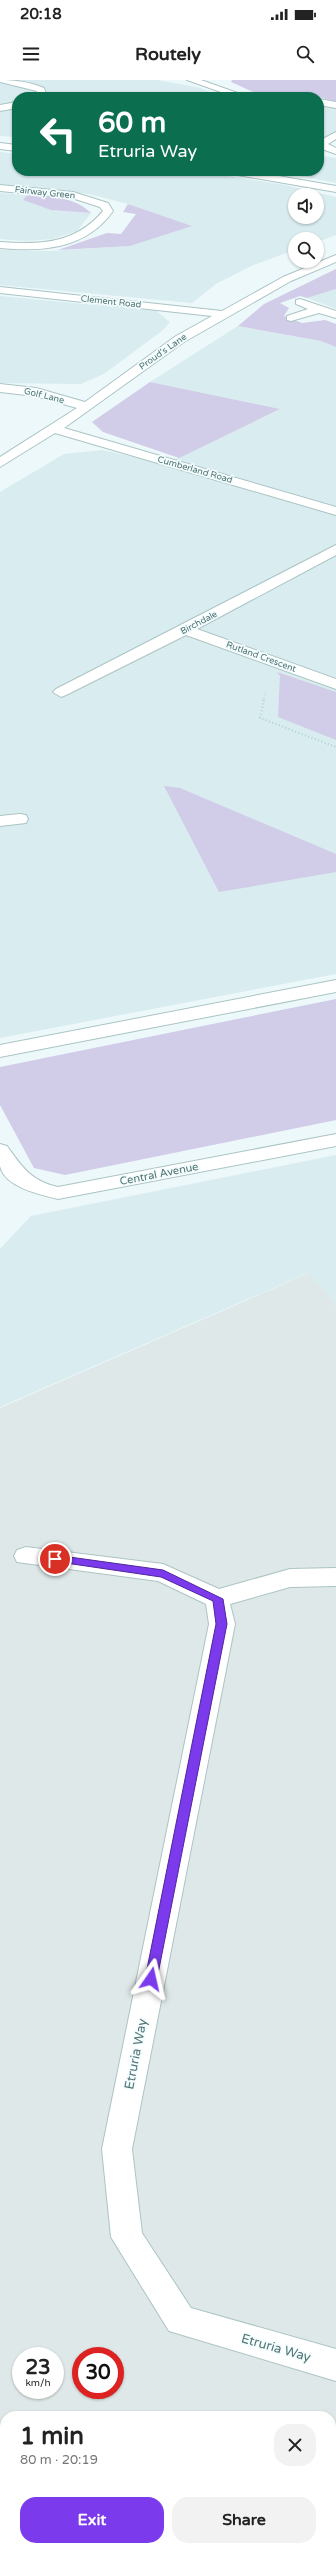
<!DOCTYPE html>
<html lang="en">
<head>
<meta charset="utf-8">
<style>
  :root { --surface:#fff; --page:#f2f2f2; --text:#222; --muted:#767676; --accent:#7c3aed }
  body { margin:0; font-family:"Varela Round",sans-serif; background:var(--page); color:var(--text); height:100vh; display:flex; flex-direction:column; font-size:15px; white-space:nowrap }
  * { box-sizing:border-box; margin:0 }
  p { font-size:13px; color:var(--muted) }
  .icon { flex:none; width:22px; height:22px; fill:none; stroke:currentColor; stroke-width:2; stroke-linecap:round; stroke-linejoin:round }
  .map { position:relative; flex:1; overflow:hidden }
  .drawer { position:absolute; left:0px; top:2331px; width:336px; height:140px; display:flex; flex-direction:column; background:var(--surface); border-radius:16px 16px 0 0; box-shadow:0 1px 3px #0004 }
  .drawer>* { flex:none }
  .hud { position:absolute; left:12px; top:12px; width:312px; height:84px; border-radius:16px; box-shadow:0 1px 3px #0004; background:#0b6e4f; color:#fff; overflow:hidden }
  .buttons { position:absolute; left:288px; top:108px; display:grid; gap:8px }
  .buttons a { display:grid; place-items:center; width:36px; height:36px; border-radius:50%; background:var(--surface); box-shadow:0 1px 3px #0004; font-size:20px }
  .speed { position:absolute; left:12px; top:2267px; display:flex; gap:8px; font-size:20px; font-weight:700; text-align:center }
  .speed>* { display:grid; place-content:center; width:52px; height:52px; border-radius:50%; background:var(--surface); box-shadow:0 1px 3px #0004; line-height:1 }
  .speed small { font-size:10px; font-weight:400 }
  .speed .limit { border:6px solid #d22; background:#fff; color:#111 }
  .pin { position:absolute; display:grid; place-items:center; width:34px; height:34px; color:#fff; margin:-17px; border:2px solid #fff; border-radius:50%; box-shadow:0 1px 4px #0007 }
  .me { position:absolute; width:44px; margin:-22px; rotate:11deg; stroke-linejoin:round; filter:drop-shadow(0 0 3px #0008) }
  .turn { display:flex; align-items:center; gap:14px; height:84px; padding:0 20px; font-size:18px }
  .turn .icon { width:52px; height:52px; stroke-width:2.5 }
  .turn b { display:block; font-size:28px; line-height:34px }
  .round { display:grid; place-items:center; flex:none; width:42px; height:42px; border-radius:16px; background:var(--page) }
  .headline { display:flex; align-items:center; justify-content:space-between; height:68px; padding:0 20px }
  h1 { font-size:24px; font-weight:700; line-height:30px }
  .action { display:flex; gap:8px; margin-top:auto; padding:8px 20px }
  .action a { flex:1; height:46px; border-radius:16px; background:var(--accent); color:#fff; font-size:16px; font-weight:700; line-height:46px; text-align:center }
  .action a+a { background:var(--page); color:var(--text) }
  .status { display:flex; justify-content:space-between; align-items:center; height:28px; padding:0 20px; background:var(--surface); direction:ltr }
  .status svg { height:11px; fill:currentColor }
  header { display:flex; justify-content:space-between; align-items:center; height:52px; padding:0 20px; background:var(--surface); font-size:18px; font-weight:700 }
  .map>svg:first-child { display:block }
  .residential { fill:#d9ecef; fill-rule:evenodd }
  .industrial { fill:#dfe8e8; fill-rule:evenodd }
  .green { fill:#d1cce8 }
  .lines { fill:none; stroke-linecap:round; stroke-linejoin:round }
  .minor-casing { stroke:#abc4c4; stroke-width:2 }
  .path-far1 { stroke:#aad3d2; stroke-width:1.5; stroke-dasharray:0.5 2; stroke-linecap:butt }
  .path { stroke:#aad3d2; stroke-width:2; stroke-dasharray:1 2.5; stroke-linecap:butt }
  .minor { fill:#fff; fill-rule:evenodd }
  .route { fill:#7c3aed; stroke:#51269a }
  .labels { text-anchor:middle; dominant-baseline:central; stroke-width:3.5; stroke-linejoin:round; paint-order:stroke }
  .far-street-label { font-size:9px; fill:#527472; stroke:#f3fcfe }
  .street-label { font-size:11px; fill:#527472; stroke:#f3fcfe }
  .near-street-label { font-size:13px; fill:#527472; stroke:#f3fcfe }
</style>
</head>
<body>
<div class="status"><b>20:18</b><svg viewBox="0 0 49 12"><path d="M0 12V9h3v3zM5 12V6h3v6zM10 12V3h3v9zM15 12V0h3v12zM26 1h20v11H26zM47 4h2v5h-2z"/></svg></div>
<header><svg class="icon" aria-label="menu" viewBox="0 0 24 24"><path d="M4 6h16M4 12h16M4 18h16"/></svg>Routely<svg class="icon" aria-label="search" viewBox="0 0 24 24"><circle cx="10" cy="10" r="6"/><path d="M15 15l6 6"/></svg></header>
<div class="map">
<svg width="336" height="2471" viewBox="0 0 336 2471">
  <rect width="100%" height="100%" fill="#edf8fb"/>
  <path class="residential" d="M0,0h157l44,8 19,9h-203v40l-17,-1z
    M319,24l17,3v26l-17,8z
    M0,72l17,2v17h179l89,14 51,12v38l-19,7v-3h-22v11l-42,15 -37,19 -24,19 -192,-18v-35l49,1 81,-5 61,-20 -63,-22 -39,-10 -89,-10zM295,115h22v22h-22z
    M319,75l17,3v25l-62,-12h45z
    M0,113l27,2 -4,5 28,10 40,3 -14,18 -24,8 -28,2 -25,-2z
    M336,209v20l-29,-11z
    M0,216l156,15 14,11 -7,8 -59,44 -23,10 -81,-1z
    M238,246l83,15 15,6v627l-336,64v-546l64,-38 38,-4 63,14 115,-55 -130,-27z
    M336,1075v150l-28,-32 -308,134v-158l31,-33z"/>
  <path class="industrial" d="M309,1193l27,32v1246h-336v-1143zM21,2276h34v34h-34zM81,2276h34v34h-34zM5,2336h326v130h-326z"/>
  <path class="green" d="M232,0h104v22l-17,-5 -57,-1 -31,-14z
    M27,115c23,2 47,1 64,18l-40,-3 -28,-10z
    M128,124l64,22 -62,20 -72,4 49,-17 14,1 15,-20 -13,-2z
    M336,189v20l-29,9 -7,-2 -20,7 9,5 -5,8 18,7 23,-3 11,4v23l-15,-6 -83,-15 26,-22z
    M150,302l130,27 -101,49 -76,-26 -11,-10z
    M277,592l59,20v48l-58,-23 2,-41z
    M164,706l16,2 156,66v18l-117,20z
    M336,919v121l-271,55 -31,-7 -34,-63v-38z"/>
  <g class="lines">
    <g class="minor-casing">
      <path id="minor" d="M0,0c15,0 30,2 44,8l3,8 -13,1 3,-6 -37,-9z
        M187,0h14l48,17h-14z
        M319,19l17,3v6l-17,-3z
        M17,22v6l-17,3v-6z
        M336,52v7l-8,5 8,4v6l-17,-6v-7z
        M0,63l17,2v6l-17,-2z
        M227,91h22l87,15v6l-104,-18z
        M0,105l73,7 35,11 5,8c-27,38 -70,41 -113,37v-6c39,3 76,2 103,-31l-3,-4 -28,-9 -72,-7z
        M336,175v7l-45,19 -107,61 -120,86 272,79v8l-281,-82 -55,34v-10l77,-49 -42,-12 -35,-4v-8l36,4 49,14 91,-66 36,-20 -212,-23v-6l222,24 61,-34z
        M300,219l36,12v7l-17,-5 -28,8 -4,-1v-4l21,-7 -12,-5v-4z
        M336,465v10l-139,74 139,50v10l-150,-54 -120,60 -5,2 -8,-5 3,-3z
        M20,734l6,1 2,4 -2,4 -26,3v-10z
        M336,900v12l-336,65v-12z
        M336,1054v12l-278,53c-17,-4 -54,-12 -58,-33 0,-7 0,-15 0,-22l7,2c15,21 24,35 51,41z
        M26,1467l137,17 56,25 71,-20 46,-1v18l-46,1 -60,17 5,20 -103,525 10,84 49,75 145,41v32l-167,-50 -58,-94 -9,-88 107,-525 -3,-20 -48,-23 -141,-19 -3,-6 3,-6z"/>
    </g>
    <path class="path-far1" d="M263,621l3,-12"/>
    <path class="path" d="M264,620l-4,18 76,29"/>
    <use href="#minor" class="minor"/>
  </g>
  <path class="route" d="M55,1475l108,15 60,29 4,25 -70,355 -6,5 -6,-5 71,-355 -3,-23 -52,-24 -109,-16 -2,-2z"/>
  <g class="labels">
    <g class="far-street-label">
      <text transform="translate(45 113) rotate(6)">Fairway Green</text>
      <text transform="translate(111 222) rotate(6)">Clement Road</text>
      <text transform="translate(163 272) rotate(-35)">Proud's Lane</text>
      <text transform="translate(44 316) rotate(14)">Golf Lane</text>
      <text transform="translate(195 390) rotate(16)">Cumberland Road</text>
      <text transform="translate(199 543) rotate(-28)">Birchdale</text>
      <text transform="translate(261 577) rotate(20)">Rutland Crescent</text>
    </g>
    <g class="street-label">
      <text transform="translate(159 1094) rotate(-11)">Central Avenue</text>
    </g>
    <g class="near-street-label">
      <text transform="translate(136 1974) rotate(-79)">Etruria Way</text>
      <text transform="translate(276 2268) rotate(16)">Etruria Way</text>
    </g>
  </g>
</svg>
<div class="buttons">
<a><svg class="icon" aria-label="sound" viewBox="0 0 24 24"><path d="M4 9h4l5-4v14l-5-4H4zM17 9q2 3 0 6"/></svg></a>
<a><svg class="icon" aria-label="search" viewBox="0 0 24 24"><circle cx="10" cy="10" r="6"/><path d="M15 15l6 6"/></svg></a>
</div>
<div class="speed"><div>23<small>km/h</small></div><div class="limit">30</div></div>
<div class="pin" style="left:55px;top:1479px;background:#d93025"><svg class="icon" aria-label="arrive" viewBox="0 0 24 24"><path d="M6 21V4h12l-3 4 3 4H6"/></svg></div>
<svg class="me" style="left:151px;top:1899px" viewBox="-20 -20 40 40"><path d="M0-17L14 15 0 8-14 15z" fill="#7c3aed" stroke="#fff" stroke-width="4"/></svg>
<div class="hud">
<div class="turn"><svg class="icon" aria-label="left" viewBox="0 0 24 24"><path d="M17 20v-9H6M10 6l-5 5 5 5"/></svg><div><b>60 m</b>Etruria Way</div></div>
</div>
<section class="drawer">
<div class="headline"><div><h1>1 min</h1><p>80 m · 20:19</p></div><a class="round"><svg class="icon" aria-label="close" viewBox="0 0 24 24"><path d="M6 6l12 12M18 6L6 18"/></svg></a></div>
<div class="action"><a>Exit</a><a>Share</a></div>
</section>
</div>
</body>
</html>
